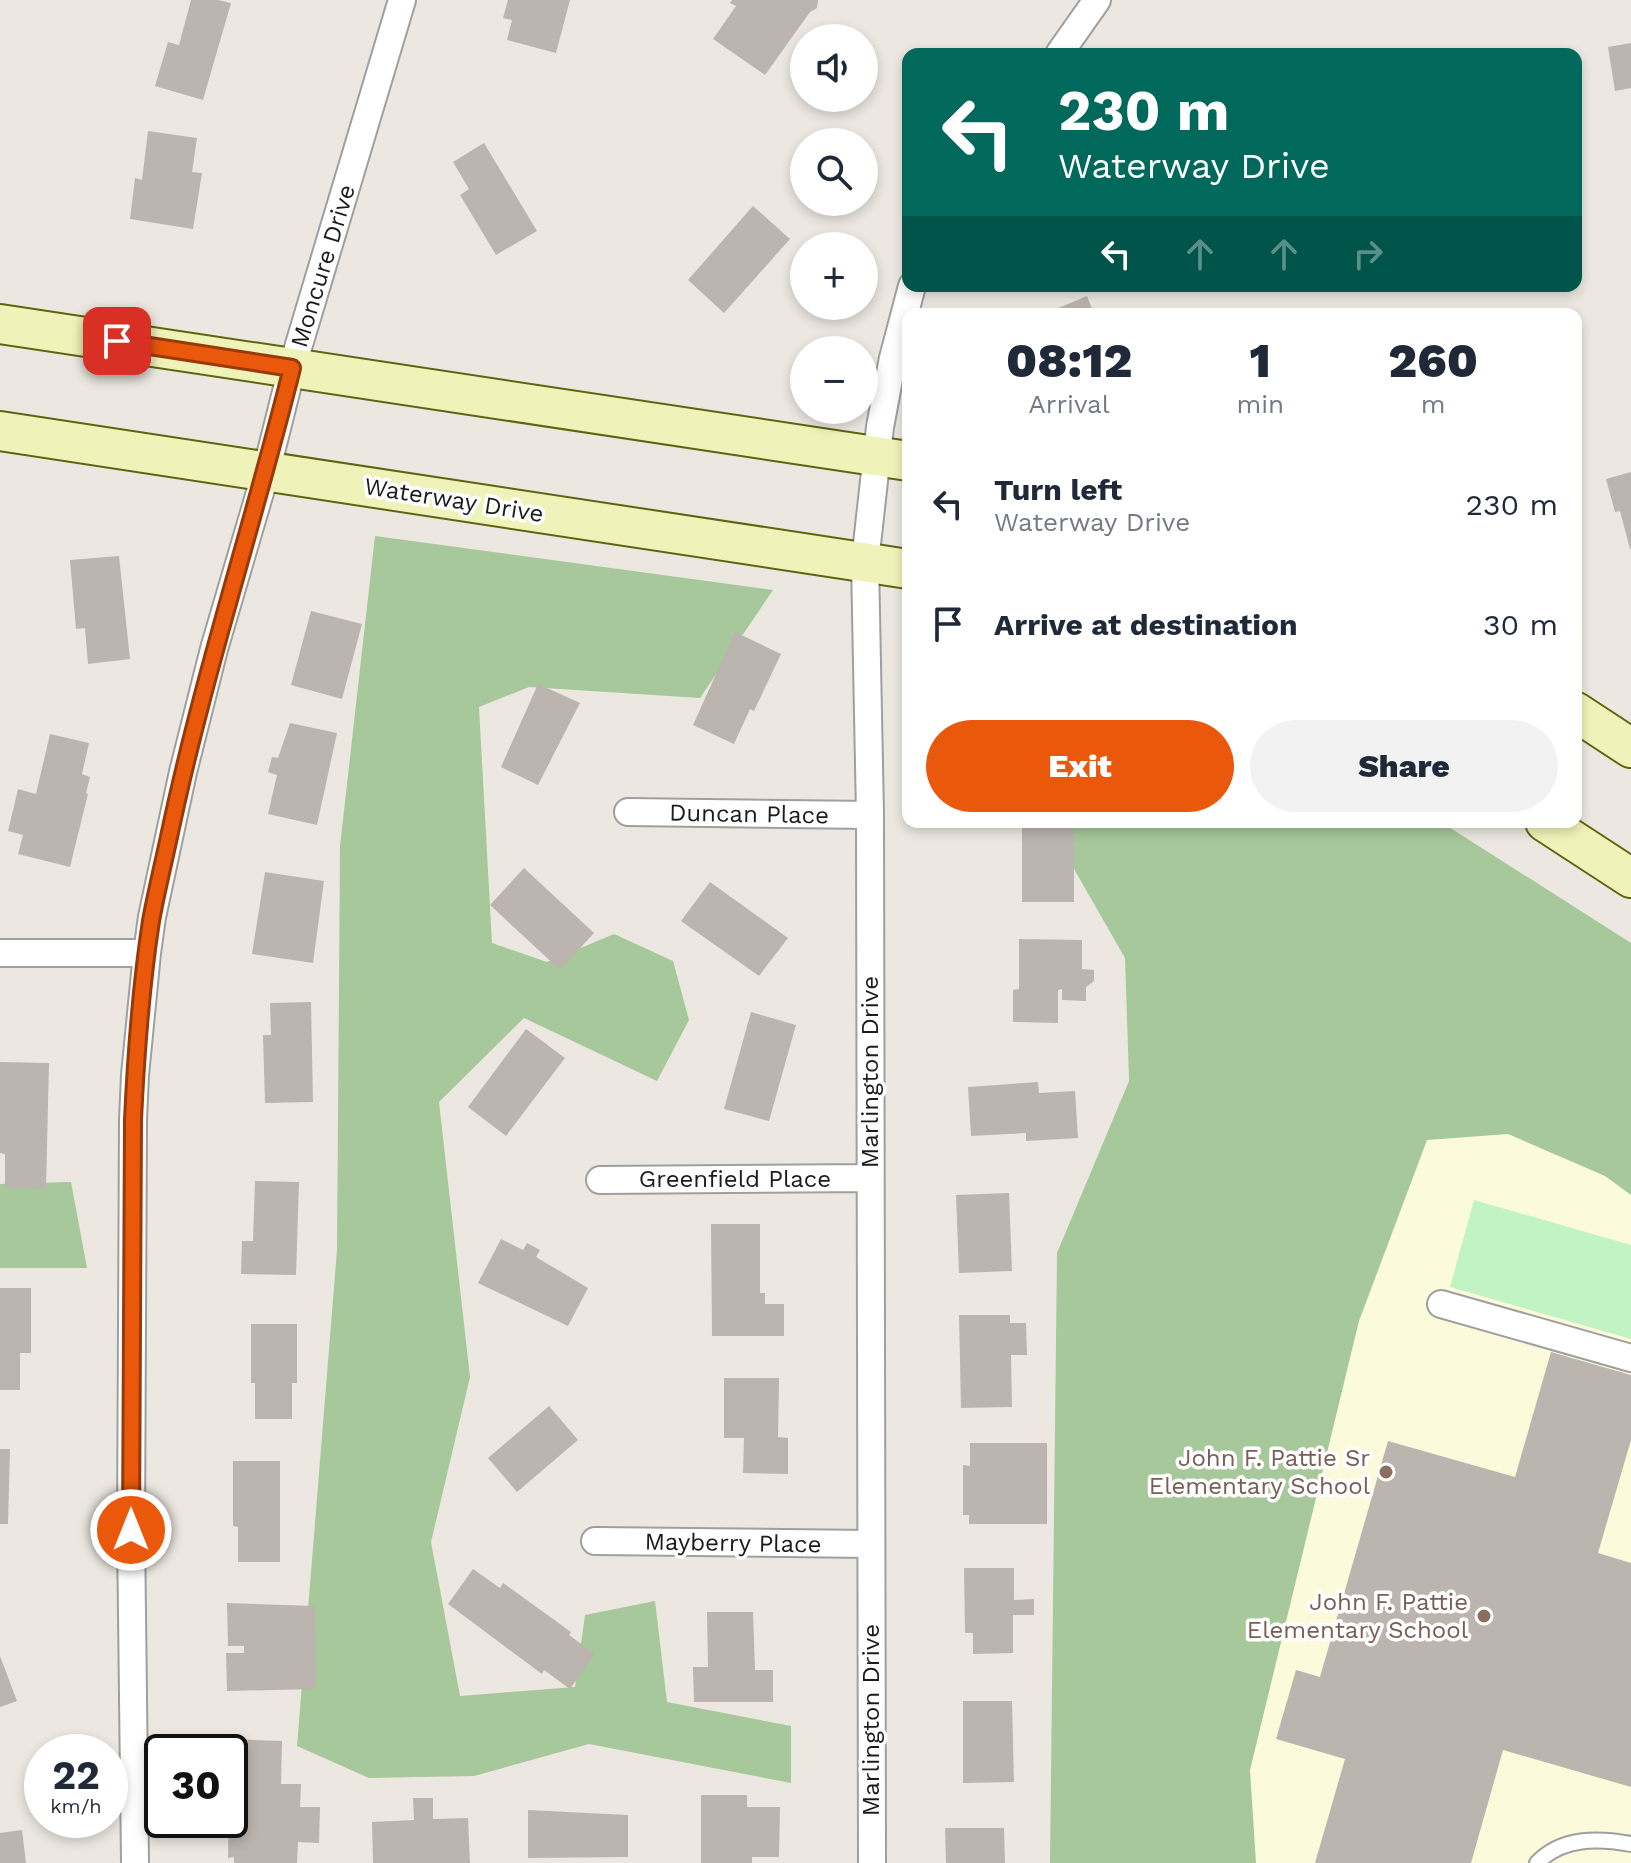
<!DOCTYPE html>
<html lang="en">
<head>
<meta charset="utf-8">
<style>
  :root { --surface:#fff; --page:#f2f2f3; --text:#1f2937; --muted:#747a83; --accent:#ea580c }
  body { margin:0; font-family:"Work Sans",sans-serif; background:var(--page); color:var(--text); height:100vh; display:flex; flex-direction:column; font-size:30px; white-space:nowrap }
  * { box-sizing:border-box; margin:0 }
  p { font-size:26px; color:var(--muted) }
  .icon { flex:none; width:44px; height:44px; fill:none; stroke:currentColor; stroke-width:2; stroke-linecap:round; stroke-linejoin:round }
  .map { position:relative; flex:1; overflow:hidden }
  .drawer { position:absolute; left:902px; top:308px; width:680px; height:520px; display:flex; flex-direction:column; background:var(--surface); border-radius:16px; box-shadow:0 4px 12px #0003 }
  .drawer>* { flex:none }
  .top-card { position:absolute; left:902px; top:48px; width:680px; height:244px; border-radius:16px; box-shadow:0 4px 12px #0003; background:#00695c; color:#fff; overflow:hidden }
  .tools { position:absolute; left:790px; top:24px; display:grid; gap:16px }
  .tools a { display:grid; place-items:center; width:88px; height:88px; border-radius:50%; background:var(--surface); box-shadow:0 4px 12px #0003; font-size:40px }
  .speed { position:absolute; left:24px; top:1734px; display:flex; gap:16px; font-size:40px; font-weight:700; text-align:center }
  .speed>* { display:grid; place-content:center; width:104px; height:104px; border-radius:50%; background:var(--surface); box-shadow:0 4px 12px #0003; line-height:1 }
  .speed small { font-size:20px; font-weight:400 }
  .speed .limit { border:4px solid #111; border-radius:12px; background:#fff; color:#111 }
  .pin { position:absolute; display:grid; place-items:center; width:68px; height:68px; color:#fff; margin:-34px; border-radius:16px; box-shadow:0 4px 12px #0006 }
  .me { position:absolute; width:88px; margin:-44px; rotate:0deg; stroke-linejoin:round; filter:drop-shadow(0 0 6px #0008) }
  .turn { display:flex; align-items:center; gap:28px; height:168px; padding:0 24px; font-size:36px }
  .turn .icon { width:104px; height:104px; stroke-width:2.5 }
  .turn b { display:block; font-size:56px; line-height:68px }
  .lanes { display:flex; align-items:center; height:76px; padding:0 24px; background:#0003; justify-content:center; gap:40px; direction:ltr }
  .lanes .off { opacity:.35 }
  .eta { display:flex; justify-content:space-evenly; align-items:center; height:136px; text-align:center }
  .eta b { font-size:48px; font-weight:800; line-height:56px }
  .primary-button { display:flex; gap:16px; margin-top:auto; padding:16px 24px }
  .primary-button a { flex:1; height:92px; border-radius:48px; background:var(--accent); color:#fff; font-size:32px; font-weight:800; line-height:92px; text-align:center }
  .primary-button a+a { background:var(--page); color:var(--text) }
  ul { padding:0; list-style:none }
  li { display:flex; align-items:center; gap:24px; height:120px; padding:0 24px }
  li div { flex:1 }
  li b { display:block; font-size:30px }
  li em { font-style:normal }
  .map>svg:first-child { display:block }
  .education { fill:#fbfbdb }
  .forest { fill:#a7c89a }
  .park { fill:#c1f3c5 }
  .building { fill:#bcb4af }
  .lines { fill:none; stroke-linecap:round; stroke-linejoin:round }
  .lane-casing { stroke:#9f9f9f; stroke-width:18 }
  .street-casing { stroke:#9f9f9f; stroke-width:30 }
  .secondary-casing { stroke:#5c660e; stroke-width:42 }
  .lane { stroke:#fff; stroke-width:14 }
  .street { stroke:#fff; stroke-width:26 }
  .secondary { stroke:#f0f3b9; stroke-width:38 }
  .route-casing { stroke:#983908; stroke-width:20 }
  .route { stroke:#ea580c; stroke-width:14 }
  .education-dot { fill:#8d6e63; stroke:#fff; stroke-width:3 }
  .labels { text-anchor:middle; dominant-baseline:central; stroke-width:7; stroke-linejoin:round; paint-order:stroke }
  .street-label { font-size:24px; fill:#1b1b1b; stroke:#fff }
  .education-label { font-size:24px; fill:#785e54; stroke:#fff; text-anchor:end }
</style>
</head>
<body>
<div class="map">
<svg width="1631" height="1863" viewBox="0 0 1631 1863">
  <rect width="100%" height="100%" fill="#ece8e1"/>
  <path class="education" d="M1121,822l510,135v906h-478z"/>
  <path class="forest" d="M375,536l398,54 -73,108 -171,-11 -50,20 13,236 55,19 67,-28 59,27 16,59 -32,61 -133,-63 -85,84 31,275 -39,165 29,154 115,-9 10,-72 70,-14 12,101 124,24v57l-202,-39 -115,32 -105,2 -72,-32 40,-496 3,-404z
    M1067,822h374l190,121v252l-26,-19 -97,-42 -81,6 -68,181 -109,449 6,93h-206l7,-610 72,-172 -4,-123 -55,-96z
    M71,1182l16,86h-87v-84z"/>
  <path class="park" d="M1474,1200l157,45v94l-181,-52z"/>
  <path class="building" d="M191,0h27l13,3 -28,97 -48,-14 13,-44 11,3z
    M508,0h62l-14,53 -49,-13 5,-20 -9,-2z
    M732,0h86l-1,8 -7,4 -45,63 -52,-36 23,-33 -6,-3z
    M1631,43v45l-16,3 -7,-44z
    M148,131l49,7 -5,34 10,1 -9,56 -63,-10 5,-41 7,2z
    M484,143l53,88 -41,24 -36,-60 9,-6 -16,-27z
    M753,206l37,33 -66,74 -36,-33z
    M1087,296l7,18h-50z
    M1631,472v77h-1l-10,-38 -5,1 -9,-33z
    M119,556l11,103 -42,5 -3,-36 -9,1 -6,-69z
    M311,611l51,13 -20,75 -51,-14z
    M735,632l46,22 -27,57 -4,-2 -16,35 -41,-19z
    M538,684l42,19 -42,82 -37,-18z
    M290,723l47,10 -20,92 -49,-11 9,-39 -9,-3 4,-15 6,1z
    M50,734l39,9 -7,31 8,3 -4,16 2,1 -18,73 -52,-13 5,-19 -15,-4 10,-42 18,5z
    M1022,822h52v80h-52z
    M524,868l70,65 -34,37 -70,-65z
    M265,872l59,9 -11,82 -61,-9z
    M710,882l78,56 -29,38 -78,-55z
    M1019,939l63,1v29l12,1v11l-8,6v14l-24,-1v-11l-4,1v33l-45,-1v-32l6,-1z
    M311,1002l2,100 -48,1 -2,-68h8l-1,-32z
    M751,1012l45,13 -27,96 -45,-12z
    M526,1029l39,29 -59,78 -38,-29z
    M0,1062l49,1 -3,126 -41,-2v-33l-5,-1z
    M1038,1082l1,11 36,-2 3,47 -52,3v-8l-55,3 -3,-49z
    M255,1181l44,1 -3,93 -55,-1 1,-33h11z
    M1009,1193l3,78 -53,2 -3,-78z
    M711,1224h49v69h5v11h19v32h-72z
    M501,1239l22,11 4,-7 13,7 -4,7 52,31 -20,38 -90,-43z
    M0,1288h31v65h-11v37h-20z
    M959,1315h51v8h16l1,32h-16l1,52 -51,1z
    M251,1324h46v59h-5v36h-37v-36h-4z
    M1551,1352l80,23v65l-33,113 33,10v224l-128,-37 -32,113h-156l30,-104 -69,-20 20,-69 24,7 68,-236 127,36z
    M724,1378h55l-1,59 10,1v36l-45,-1 1,-35h-20z
    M549,1406l29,34 -61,52 -29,-34z
    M970,1443h77v81h-78v-9h-6v-50l7,1z
    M0,1449h10l-2,75h-8z
    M233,1461h47v101h-42v-35l-5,-1z
    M964,1568h50v32l20,-1v16h-21v38l-40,1v-21h-8z
    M473,1569l27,19 3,-5 68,49 -2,3 26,19 -25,35 -26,-19 -2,4 -94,-70z
    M227,1603l88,3 1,83 -89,2 -1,-38h18v-7h-16z
    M707,1612h46l2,58h18v32h-79l-1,-35h15z
    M0,1656l17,45 -17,6z
    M963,1701h49l2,81 -51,1z
    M230,1739l52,2 -1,43h20l-1,23h20l-1,36 -21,-1 -1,21h-63v-6l-6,1z
    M701,1795h46v12h33l-1,50h-27v6h-51z
    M413,1798h20v21l35,-1 2,45h-97l-1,-41 42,-2z
    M528,1810l100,5v42l-100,1z
    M945,1828h59l1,35h-59z
    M22,1830l4,33h-26v-30z"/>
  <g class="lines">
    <g class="lane-casing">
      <path id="lane" d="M1537,1863c25,-26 61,-25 94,-19"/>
    </g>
    <g class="street-casing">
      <path id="street" d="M1059,54l38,-54
        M628,812l242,3
        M0,953h147
        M600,1180l270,-2
        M1441,1304l190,54
        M595,1541l275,3
        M135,1863l-4,-333 2,-410 2,-45 12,-122 5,-36 31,-145 31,-123 52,-177 26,-104 110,-368
        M872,1863l-2,-1048 -5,-253 15,-135 13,-69 19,-72"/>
    </g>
    <g class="secondary-casing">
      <path id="secondary" d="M0,324l908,137
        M0,431l908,138
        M1576,712l55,36
        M1545,822l86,56"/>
    </g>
    <use href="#lane" class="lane"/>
    <use href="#street" class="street"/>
    <use href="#secondary" class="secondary"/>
  </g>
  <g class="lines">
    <g class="route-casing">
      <path id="route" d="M117,341l175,27c-39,157 -90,311 -123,469 -6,28 -13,56 -18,84 -10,65 -15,133 -18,199l-2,410"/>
    </g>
    <use href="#route" class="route"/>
  </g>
  <g class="education-dot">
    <circle cx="1386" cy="1472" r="8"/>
    <circle cx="1484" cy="1616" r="8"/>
  </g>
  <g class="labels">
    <g class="street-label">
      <text transform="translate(323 266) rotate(-73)">Moncure Drive</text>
      <text transform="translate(454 500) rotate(9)">Waterway Drive</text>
      <text transform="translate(749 814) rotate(1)">Duncan Place</text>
      <text transform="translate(870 1072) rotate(-90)">Marlington Drive</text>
      <text x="735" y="1179">Greenfield Place</text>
      <text transform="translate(733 1543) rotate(1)">Mayberry Place</text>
      <text transform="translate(871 1720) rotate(-90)">Marlington Drive</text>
    </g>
    <g class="education-label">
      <text x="1370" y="1458">John F. Pattie Sr<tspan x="1370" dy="28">Elementary School</tspan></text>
      <text x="1468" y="1602">John F. Pattie<tspan x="1468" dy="28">Elementary School</tspan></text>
    </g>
  </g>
</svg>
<div class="tools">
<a><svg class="icon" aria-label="sound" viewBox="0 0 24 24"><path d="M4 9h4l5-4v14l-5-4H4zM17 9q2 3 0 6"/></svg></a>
<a><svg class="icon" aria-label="search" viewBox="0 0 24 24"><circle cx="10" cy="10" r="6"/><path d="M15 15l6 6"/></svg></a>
<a>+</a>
<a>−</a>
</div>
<div class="speed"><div>22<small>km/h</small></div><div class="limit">30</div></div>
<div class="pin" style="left:117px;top:341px;background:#d93025"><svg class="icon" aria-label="arrive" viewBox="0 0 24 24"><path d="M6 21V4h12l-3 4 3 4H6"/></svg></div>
<svg class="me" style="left:131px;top:1530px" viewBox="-20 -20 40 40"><circle r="17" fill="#ea580c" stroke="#fff" stroke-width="3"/><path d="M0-11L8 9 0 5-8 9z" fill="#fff"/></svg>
<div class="top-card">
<div class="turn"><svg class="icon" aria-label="left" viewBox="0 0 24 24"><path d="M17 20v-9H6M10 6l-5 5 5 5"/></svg><div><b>230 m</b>Waterway Drive</div></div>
<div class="lanes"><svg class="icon" aria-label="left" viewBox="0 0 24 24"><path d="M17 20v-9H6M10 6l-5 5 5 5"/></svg><svg class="icon off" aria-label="ahead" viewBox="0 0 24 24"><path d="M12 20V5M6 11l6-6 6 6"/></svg><svg class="icon off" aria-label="ahead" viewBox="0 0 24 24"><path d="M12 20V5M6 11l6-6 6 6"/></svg><svg class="icon off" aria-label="right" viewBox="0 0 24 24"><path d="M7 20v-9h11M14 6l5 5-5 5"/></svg></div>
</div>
<section class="drawer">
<div class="eta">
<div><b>08:12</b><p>Arrival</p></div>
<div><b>1</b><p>min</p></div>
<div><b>260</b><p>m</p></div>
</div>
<ul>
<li><svg class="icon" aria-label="left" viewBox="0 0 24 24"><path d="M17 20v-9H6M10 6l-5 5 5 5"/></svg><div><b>Turn left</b><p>Waterway Drive</p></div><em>230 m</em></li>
<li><svg class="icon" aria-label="arrive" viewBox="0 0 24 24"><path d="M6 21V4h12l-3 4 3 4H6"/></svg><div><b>Arrive at destination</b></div><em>30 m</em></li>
</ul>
<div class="primary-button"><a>Exit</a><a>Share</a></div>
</section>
</div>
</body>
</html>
